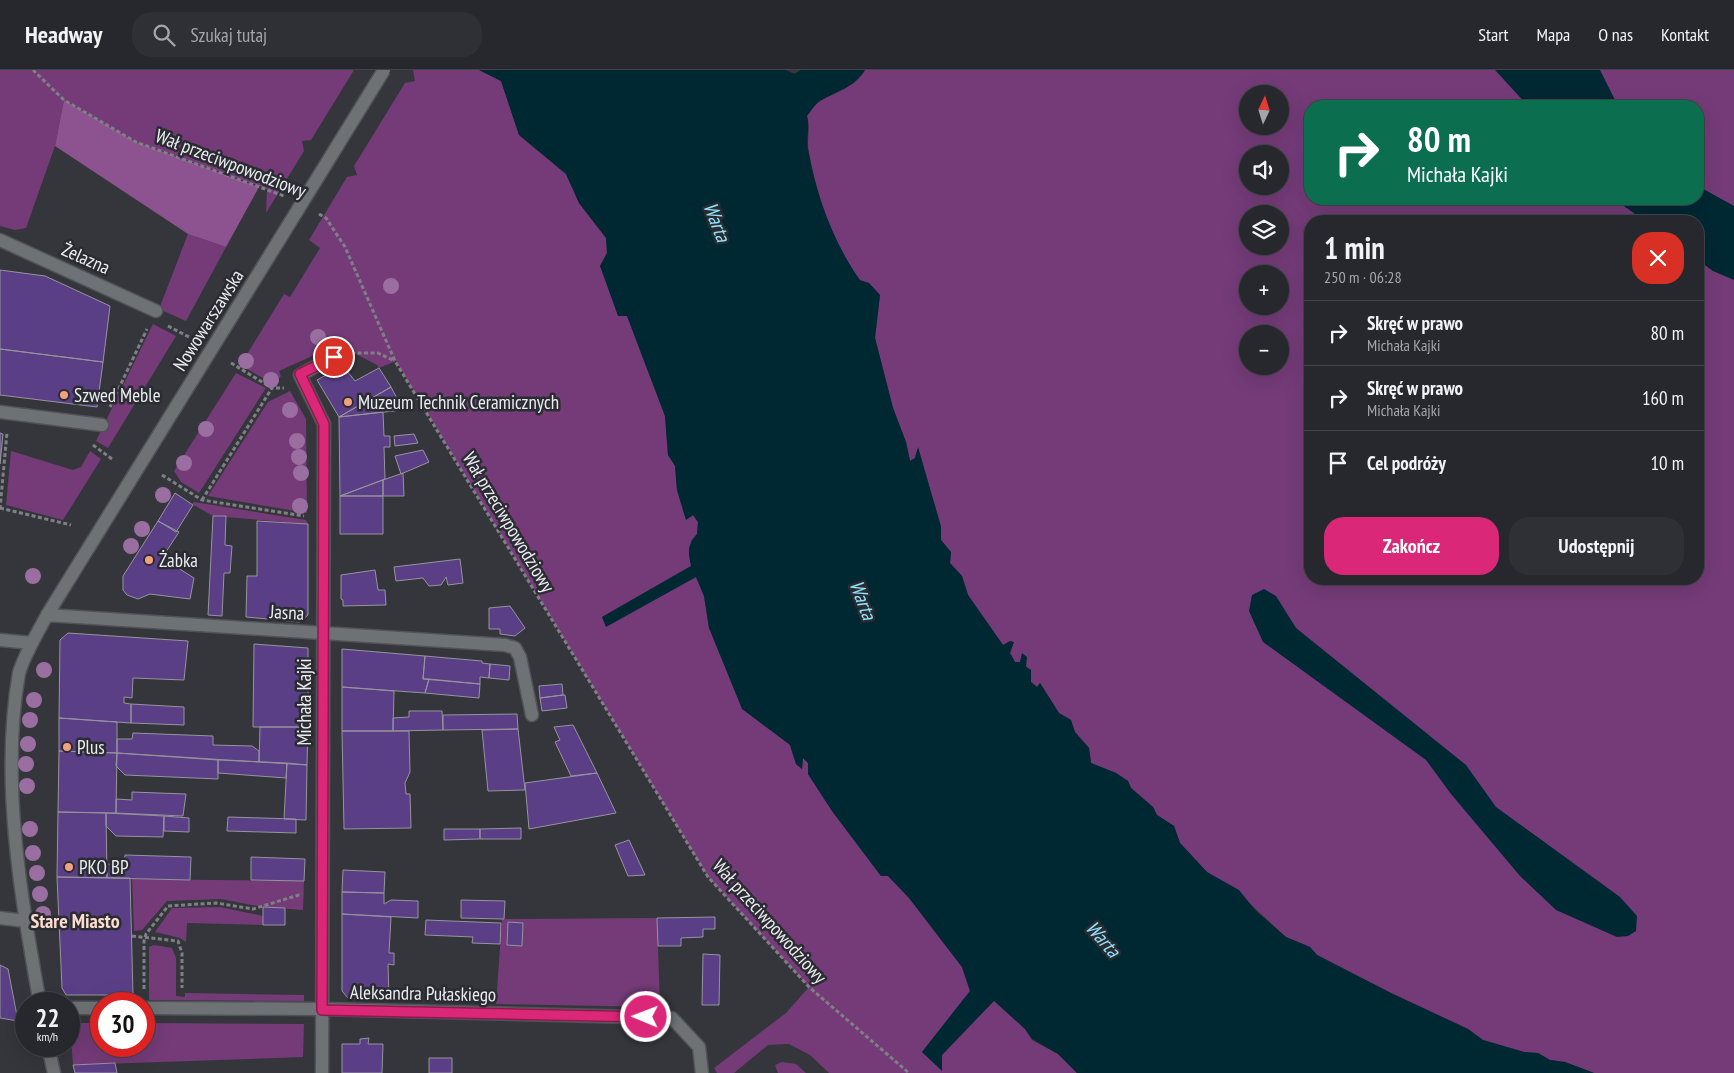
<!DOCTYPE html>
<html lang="pl">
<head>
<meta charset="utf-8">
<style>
  :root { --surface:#27282d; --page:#2f3035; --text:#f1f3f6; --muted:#a4a6aa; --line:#434449; --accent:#db2777 }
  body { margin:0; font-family:"PT Sans Narrow",sans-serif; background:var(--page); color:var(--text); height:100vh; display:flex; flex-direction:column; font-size:19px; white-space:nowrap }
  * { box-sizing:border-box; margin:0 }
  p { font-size:16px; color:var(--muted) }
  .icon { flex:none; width:28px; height:28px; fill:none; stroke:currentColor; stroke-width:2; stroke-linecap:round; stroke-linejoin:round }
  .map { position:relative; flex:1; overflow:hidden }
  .side { position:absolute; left:1304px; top:145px; width:400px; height:370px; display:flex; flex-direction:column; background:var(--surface); border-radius:20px; box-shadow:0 5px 20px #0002,0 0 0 1px var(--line) }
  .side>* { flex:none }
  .guide { position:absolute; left:1304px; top:30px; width:400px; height:105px; border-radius:20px; box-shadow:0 5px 20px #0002,0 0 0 1px var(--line); background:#0b6e4f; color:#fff; overflow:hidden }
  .needle { width:32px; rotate:4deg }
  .tools { position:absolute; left:1239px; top:15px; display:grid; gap:10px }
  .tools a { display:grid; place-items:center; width:50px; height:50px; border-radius:50%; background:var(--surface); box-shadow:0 5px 20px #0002,0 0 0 1px var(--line); font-size:25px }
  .speed { position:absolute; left:15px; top:922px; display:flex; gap:10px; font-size:25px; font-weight:700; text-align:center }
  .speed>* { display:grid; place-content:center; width:65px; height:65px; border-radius:50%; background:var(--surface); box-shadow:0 5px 20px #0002,0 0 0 1px var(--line); line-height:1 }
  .speed small { font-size:12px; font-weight:400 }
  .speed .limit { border:8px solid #d22; background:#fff; color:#111 }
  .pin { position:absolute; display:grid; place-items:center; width:42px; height:42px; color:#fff; margin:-21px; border:2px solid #fff; border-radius:50%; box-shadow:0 1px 5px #0007 }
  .me { position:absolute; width:55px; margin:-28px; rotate:271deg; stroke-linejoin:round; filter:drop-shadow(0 0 4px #0008) }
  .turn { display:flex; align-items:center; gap:18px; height:105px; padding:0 20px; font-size:22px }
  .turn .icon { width:65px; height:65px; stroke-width:2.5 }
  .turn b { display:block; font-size:35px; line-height:42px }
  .round { display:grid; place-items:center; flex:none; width:52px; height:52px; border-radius:20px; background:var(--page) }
  .overview { display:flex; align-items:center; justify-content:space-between; height:85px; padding:0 20px }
  h1 { font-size:30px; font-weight:700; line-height:38px }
  .action { display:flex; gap:10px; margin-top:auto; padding:10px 20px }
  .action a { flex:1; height:58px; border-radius:20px; background:var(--accent); color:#fff; font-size:20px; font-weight:700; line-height:58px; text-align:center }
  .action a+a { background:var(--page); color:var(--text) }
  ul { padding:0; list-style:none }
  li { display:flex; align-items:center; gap:15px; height:65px; padding:0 20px; border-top:1px solid var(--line) }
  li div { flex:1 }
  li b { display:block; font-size:19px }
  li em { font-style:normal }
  header { display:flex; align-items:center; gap:30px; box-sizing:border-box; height:70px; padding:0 25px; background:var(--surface); border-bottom:1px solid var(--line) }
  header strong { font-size:24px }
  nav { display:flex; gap:28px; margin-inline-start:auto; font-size:18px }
  .search { width:350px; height:45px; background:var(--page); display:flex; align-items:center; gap:12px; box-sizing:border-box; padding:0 18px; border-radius:20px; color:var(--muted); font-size:19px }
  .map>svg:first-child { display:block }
  .green { fill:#743b78; fill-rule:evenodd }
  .forest { fill:#8d5290 }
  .water { fill:#002833 }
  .building { fill:#5a3f87; stroke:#96949c }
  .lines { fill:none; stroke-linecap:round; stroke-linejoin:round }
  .minor-casing { stroke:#515359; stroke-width:15 }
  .path { stroke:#7e8085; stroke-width:3; stroke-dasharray:4 2.5; stroke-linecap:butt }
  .minor { stroke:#6f7275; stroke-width:12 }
  .minor-bridge-casing { stroke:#515359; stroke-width:15; stroke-linecap:butt }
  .minor-bridge { stroke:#6f7275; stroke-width:12 }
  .tree { fill:#9a6ea0 }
  .route-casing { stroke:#8e194d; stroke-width:12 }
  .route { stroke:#db2777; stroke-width:9 }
  .poi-dot { fill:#f2a17e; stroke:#2a2c32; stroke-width:2 }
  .labels { text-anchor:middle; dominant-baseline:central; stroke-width:5; stroke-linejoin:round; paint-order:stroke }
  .street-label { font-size:19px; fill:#ebecf0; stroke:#2a2c32 }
  .poi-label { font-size:19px; fill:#ebecf0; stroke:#2a2c32; text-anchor:start }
  .water-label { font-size:20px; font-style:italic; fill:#90e3fd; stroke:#2a2c32 }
  .neighbourhood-label { font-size:20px; font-weight:bold; fill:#fcdccf; stroke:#2a2c32 }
</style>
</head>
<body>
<header>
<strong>Headway</strong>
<div class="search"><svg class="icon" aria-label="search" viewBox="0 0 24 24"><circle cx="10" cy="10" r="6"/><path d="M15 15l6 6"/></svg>Szukaj tutaj</div>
<nav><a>Start</a><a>Mapa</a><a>O nas</a><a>Kontakt</a></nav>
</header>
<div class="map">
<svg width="1734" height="1003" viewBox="0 0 1734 1003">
  <rect width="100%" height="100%" fill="#34363c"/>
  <path class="green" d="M0,0h354l-43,70 -9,1 2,10 -38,62 1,-24 -131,-47 -72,-42 -9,46 -29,82 -11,2 -15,-4z
    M413,0h66l22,11 18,54 47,39 13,29 27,35 1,15 -7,13 27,50 38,100 3,39 7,10 2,25 9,30 7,-5 5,7 -1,12 -6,7v25l-89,51 4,9 90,-49 8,19 5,32 81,117 6,19 6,5 1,-11 5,5v11l24,37 49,65h7l21,22 53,69 8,24 -48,61 20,18v-15l52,-55 31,29 7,11 26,14 19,19h-248l-19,-18 -21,-11 -21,1 -34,28h-17l-3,-5 72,-55 23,-26 -101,-110 -312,-516 -17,7 -2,-3 -31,-16 -14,-2 -53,24 2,5 -7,8 -27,-15 -6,-5 43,-70 6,3 30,-49 -11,-8 38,-63 10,-2 -3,-9 51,-83 10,-2z
    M865,0h869v1003h-140l-29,-11 -15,-2 -12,-7 -14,-1 -41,-12 -15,-11 -77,-36 -74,-38 -7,-8 -24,-10 -39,-36 -40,-29 -27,-29 -6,-17 -17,-11 -4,-8 -22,-19 -3,-7 -12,-8 -25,-10 -2,-15 -14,-16 -4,-12 -12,-7 -19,-30 -3,4 -6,-5v-12l-11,-8h-5l-5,-9 1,-6 -8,-2 -35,-50 -6,-19 -12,-13 1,-11 -10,-12v-14l-23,-78 -3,10 -5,3 -4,-19 -13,-34 -18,-70 5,-43 -11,-12 -9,-2c-26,-37 -43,-84 -51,-128 -3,-13 2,-24 -2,-37 4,-5 8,-12 13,-15 17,-10 34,-13 45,-31zM1248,24h32v32h-32zM1310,36h388v93h-388zM1248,84h32v32h-32zM1248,144h32v32h-32zM1310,151h388v358h-388zM1248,204h32v32h-32zM1248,264h32v32h-32z
    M188,164l38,13 -40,74 -27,-12z
    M153,254l23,12 -68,112 -12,-7z
    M236,303l30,15 -67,105 -18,-11 -7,-11z
    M290,321l16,28 1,94 -99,-17 60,-94z
    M11,381l62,19 8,-3 9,-16 11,8 -38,61 -57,-15z
    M194,432l112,18 2,4 -95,-8 -21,-12z
    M132,809l172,2 -1,29 -40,-3 -42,-8 -54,2 -25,29 -8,1z
    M220,837l43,9v9l-76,-2 -1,19 -6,-4 -25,-6 17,-24z
    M657,848l3,89 -164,-3 6,-85z
    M154,875l18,3 4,10v38l9,1v-4l119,2v6l-155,-1v-53z
    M82,953h19v23h43v-23l160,1 -1,33 -230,8 -3,-41z
    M782,992l14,2 10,9h-28l-3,-8z"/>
  <path class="forest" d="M64,30l72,42 123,45 -33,60 -38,-13 -133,-88z"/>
  <path class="water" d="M479,0h307l8,4 7,-4h64c-11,18 -28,21 -45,31 -5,3 -9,10 -13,15 3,12 -1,21 1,33 8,46 25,93 52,131l9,3 11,12 -5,43 18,70 13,34 4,19 5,-3 3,-11 23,80v13l10,12 -1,11 12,13 6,19 35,50 7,-4 4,1 -4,11 5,9h5l2,-9 5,4 -1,10 5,3v12l6,5 3,-4 19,30 12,7 4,12 14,16 2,15 25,10 12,8 3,7 22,19 4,8 17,11 6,17 27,29 32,18 17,21 30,26 24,10 7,8 74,38 77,36 15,11 41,12 14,1 12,7 15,2 29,11h-517l-19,-19 -26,-15 -7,-10 -31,-28 -52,54v16l-20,-19 48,-61 -8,-24 -53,-69 -21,-22h-7l-49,-65 -24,-37v-11l-5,-5 -1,11 -6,-5 -6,-19 -48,-36 -33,-81 -5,-32 -8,-19 -90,50 -4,-10 89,-51c-3,-14 -4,-21 6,-32l1,-12 -5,-7 -7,5 -9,-30 -2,-24 -7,-11 -3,-39 -38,-100h-9l-18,-50 7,-13 -1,-15 -27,-35 -13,-29 -47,-39 -18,-54z
    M1495,0h105l18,36h-90z
    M1698,116l36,20v74l-21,-9 -15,-11v-39h-53l-31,-22h84z
    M1264,519l12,7 20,32 170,137 30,42 124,90 17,19 -1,15 -8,5 -11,1 -61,-27 -36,-34 -69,-82 -25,-34 -163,-118 -14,-31 3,-16z"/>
  <path class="building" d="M0,200l45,6 65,30 -7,56 -103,-13z
    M0,279l103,13 -6,45 -97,-12z
    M343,296l12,15 24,-13 12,19 -52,30 -22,-37z
    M391,317l12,23 -64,7z
    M383,342l1,24h6v11h-6l1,32 -45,17 -1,-79z
    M0,363l3,1 -3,30z
    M414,364l4,9 -23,3 -1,-10z
    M423,380l6,12 -28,12 -6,-18z
    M403,403l1,23h-21v-16z
    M383,410v16h-43z
    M175,423l18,12 -17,27 -18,-11z
    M340,426h43v38h-43z
    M213,446h13l-1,29 7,1 -2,27h-6l-2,43 -14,-1z
    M158,451l21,11 -17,26 32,20 -4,21 -40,-5 -12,5 -11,-4 -4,-5v-14z
    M257,451l51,3v91l-8,7 -54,-5 1,-41h10z
    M460,489l3,24 -15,2 -2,-8 -5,8 -12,1 -6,-8 -27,3 -2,-14z
    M375,500l3,20h7l1,15 -43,1v-6l-2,-1v-24z
    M510,536l15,22 -10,8 -15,-2v-5h-11v-21z
    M68,563l120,8 -4,39 -51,-2 -1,20 -8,-1v6l7,1v19l-72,-5 1,-78z
    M254,574l54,4v79h-55z
    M342,579l83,7 -2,23h6l-4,14 -83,-6z
    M425,586l57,5v2l8,1 -1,14 -9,-1v7l-57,-5z
    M490,594l20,2 -1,14 -20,-2z
    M429,609l51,5 -1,14 -54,-5z
    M562,614l1,11 -23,3 -1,-12z
    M342,617l52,4 -1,40h-51z
    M563,625h2l2,13 -25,3 -2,-13z
    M131,634l53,3v18l-53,-2z
    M409,641h33l1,19 -50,1v-13l16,-1z
    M517,644l1,15 -75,1v-15z
    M59,648l58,4v31l-58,-2z
    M573,655l24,48 -26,3 -16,-34 5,-2 -6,-13z
    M260,657h48l-1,38 -48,-3z
    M518,659l7,61 -37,1 -6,-61z
    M342,661h67l1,41 -5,11 1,11h4l1,34 -67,1z
    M133,663l80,3v9l39,1 7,5v11l-142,-9v-14h15z
    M59,681l58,2 -1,60 -58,-1z
    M117,683l101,7v19l-93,-4 -9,-9z
    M218,690l69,3 -1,15 -68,-5z
    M287,693l20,2 -1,55 -22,-1z
    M597,703l19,40 -87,16 -4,-46z
    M132,722l54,2 -3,22 -67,-3v-14l16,1z
    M58,742l48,1 1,65 -50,-1z
    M106,743l58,3 -1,21 -47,-1 -10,-10z
    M164,746l25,2v14l-25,-1z
    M228,747l68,2v14l-69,-2z
    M521,758v11h-41v-10z
    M444,759h36v10l-36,1z
    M629,770l16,35 -17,1 -13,-31z
    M125,785l66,2 -1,23 -83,-2v-14l17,1z
    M251,787l54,2 -1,22 -53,-1z
    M343,800l42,2 -1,21 -42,-1z
    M57,807l73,1 3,117h-67l-4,-7z
    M342,822l42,1v11l7,-4 27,1v17l-76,-4z
    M461,830l44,1 -1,18 -43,-1z
    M263,837l22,1v17h-22z
    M342,844l49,3 -2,36h5v12l-6,-1 1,35 -41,-1 -6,-7z
    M715,847v12h-12v8l-22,1v8h-23l-1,-28z
    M426,850l75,3 -1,21 -28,-1 1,-6 -48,-2z
    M508,852l15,1 -1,23 -15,-1z
    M703,884l17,1 -1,50h-17z
    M0,895l8,4 10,52 -18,-3z
    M369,968l-1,6h15l-1,29h-40v-29h18v-5z
    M429,988h23v15h-23z
    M115,993l2,10h-42l-2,-8z"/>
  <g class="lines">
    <g class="minor-casing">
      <path id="minor" d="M0,170l156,71
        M0,342l102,13
        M47,545l458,30 10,3 5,9 12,58
        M0,570l32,3
        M0,848l25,3
        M40,934c-19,-107 -40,-224 -21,-331 6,-20 18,-39 28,-58l234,-378
        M69,938h32
        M144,938l178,1 350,9 27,29 3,26
        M48,976l6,27
        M322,1003l2,-649 -24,-49 33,-18"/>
    </g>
    <path class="path" d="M33,0l31,30 72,42 148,54
      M319,144l7,4 19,29 50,114 313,516 101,110 100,86
      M168,256l21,11
      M351,283h27l17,8
      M231,293l41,25h12
      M110,337l37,-78
      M93,375l19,14
      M162,405l40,25 102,16
      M202,430l70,-112
      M0,438l71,17
      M0,439l7,-77
      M132,866l46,5 4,12v35
      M144,919v-48l2,-7 22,-28 48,-3 37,6 49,-15"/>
    <use href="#minor" class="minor"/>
    <g class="minor-bridge-casing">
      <path id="minor-bridge" d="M281,167l103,-167"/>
    </g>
    <use href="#minor-bridge" class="minor-bridge"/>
  </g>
  <g class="tree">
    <circle cx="391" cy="216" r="8"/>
    <circle cx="318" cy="267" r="8"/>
    <circle cx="246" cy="291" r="8"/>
    <circle cx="271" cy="310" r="8"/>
    <circle cx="290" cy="340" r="8"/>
    <circle cx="206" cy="359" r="8"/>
    <circle cx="297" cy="371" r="8"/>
    <circle cx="299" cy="387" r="8"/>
    <circle cx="184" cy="393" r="8"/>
    <circle cx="301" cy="403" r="8"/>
    <circle cx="163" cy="425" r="8"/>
    <circle cx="300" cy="436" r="8"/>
    <circle cx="142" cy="459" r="8"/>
    <circle cx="131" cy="476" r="8"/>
    <circle cx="33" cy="506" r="8"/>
    <circle cx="44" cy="600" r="8"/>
    <circle cx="34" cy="630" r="8"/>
    <circle cx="30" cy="650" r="8"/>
    <circle cx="28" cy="674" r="8"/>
    <circle cx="26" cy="694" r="8"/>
    <circle cx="27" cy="716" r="8"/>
    <circle cx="30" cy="759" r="8"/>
    <circle cx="33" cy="783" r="8"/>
    <circle cx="37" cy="803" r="8"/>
    <circle cx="40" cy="824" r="8"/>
    <circle cx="43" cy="844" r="8"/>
  </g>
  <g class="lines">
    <g class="route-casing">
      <path id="route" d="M334,287l-34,17 24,50 -2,586 324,7"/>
    </g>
    <use href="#route" class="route"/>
  </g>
  <g class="poi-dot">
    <circle cx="64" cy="325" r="5"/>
    <circle cx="348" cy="332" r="5"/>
    <circle cx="149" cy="490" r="5"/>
    <circle cx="67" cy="677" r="5"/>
    <circle cx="69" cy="797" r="5"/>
  </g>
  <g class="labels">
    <g class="street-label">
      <text transform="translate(231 93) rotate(21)">Wał przeciwpowodziowy</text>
      <text transform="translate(86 188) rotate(24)">Żelazna</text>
      <text transform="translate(208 250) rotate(-58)">Nowowarszawska</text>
      <text transform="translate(509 452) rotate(59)">Wał przeciwpowodziowy</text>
      <text transform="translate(287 542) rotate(3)">Jasna</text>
      <text transform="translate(304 632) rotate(-90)">Michała Kajki</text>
      <text transform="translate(770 851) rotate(48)">Wał przeciwpowodziowy</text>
      <text transform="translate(423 923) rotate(1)">Aleksandra Pułaskiego</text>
    </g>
    <g class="poi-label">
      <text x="74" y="325">Szwed Meble</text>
      <text x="358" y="332">Muzeum Technik Ceramicznych</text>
      <text x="159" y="490">Żabka</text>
      <text x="77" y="677">Plus</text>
      <text x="79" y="797">PKO BP</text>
    </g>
    <g class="water-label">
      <text transform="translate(717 152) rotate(69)">Warta</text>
      <text transform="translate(863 530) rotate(69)">Warta</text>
      <text transform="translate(1103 869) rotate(49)">Warta</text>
    </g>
    <g class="neighbourhood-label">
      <text x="75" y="851">Stare Miasto</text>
    </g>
  </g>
</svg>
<div class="tools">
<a><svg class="needle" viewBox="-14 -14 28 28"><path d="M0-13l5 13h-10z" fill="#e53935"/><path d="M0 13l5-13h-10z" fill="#a4a6aa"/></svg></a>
<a><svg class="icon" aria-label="sound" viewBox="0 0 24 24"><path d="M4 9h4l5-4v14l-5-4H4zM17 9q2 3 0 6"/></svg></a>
<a><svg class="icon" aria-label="layers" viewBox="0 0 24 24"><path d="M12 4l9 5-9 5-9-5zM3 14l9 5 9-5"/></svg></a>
<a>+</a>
<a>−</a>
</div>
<div class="speed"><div>22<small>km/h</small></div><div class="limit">30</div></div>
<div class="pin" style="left:334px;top:287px;background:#d93025"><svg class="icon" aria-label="arrive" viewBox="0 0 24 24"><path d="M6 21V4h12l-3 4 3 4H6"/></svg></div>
<svg class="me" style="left:646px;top:947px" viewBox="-20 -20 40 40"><circle r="17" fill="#db2777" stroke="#fff" stroke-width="3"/><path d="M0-11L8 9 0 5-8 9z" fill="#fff"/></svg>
<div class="guide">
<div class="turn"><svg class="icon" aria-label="right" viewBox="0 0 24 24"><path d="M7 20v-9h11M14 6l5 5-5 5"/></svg><div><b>80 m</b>Michała Kajki</div></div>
</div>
<section class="side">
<div class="overview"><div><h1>1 min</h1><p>250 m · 06:28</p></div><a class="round" style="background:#d93025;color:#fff"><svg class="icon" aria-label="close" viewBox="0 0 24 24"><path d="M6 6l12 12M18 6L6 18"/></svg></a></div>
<ul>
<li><svg class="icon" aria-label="right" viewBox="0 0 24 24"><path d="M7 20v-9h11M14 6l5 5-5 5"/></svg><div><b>Skręć w prawo</b><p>Michała Kajki</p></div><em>80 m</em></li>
<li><svg class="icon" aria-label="right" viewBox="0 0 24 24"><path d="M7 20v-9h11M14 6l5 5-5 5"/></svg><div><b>Skręć w prawo</b><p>Michała Kajki</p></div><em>160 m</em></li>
<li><svg class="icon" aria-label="arrive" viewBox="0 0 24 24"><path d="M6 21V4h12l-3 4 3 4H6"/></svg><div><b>Cel podróży</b></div><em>10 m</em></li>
</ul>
<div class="action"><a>Zakończ</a><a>Udostępnij</a></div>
</section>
</div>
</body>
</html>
